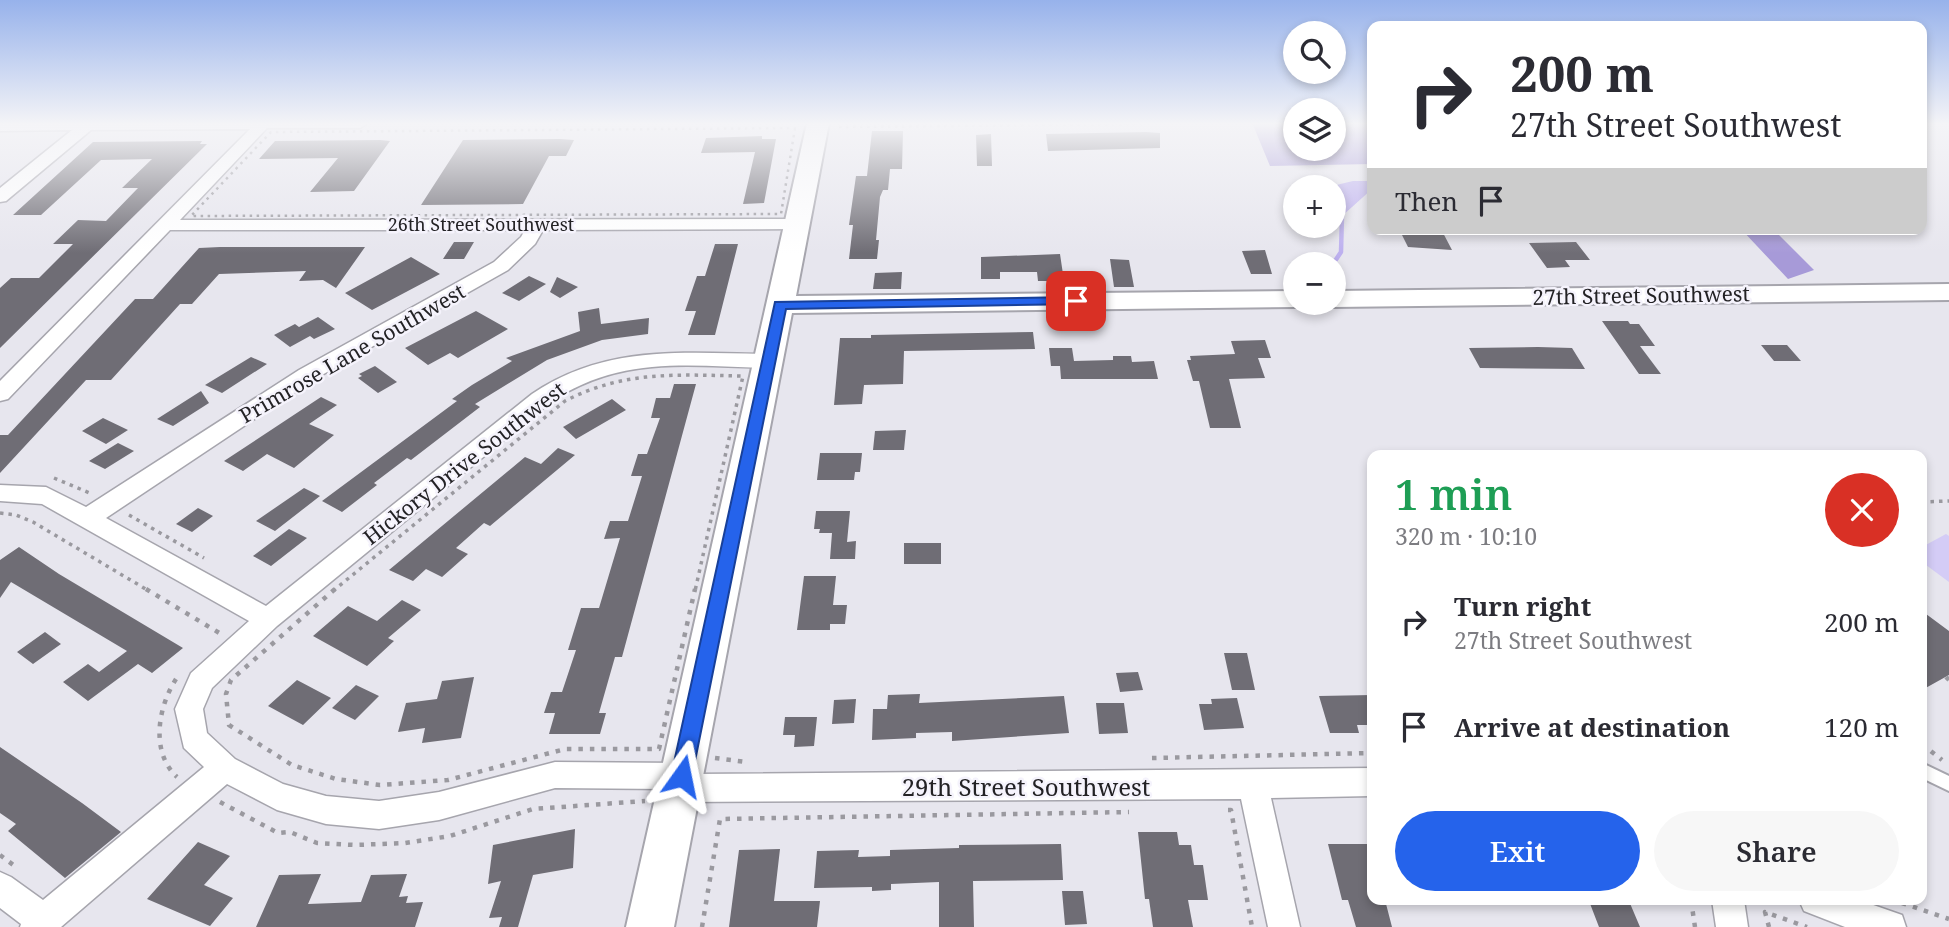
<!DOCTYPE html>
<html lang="en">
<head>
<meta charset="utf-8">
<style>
  :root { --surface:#fff; --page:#f7f7f7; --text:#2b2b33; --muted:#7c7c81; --accent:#2563eb }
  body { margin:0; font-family:"Noto Serif",serif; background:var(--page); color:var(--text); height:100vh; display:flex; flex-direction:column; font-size:26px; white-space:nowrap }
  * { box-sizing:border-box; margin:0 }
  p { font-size:23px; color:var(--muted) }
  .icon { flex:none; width:38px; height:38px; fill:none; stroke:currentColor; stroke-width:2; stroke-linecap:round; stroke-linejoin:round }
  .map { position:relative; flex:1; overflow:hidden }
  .drawer { position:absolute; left:1367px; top:450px; width:560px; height:455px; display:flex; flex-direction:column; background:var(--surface); border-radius:14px; box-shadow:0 4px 10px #0003 }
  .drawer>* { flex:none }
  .top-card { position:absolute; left:1367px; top:21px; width:560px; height:214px; border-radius:14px; box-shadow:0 4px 10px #0003; background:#fff; color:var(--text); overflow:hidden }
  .tools { position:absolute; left:1283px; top:21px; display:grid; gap:14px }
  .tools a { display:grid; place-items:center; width:63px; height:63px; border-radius:50%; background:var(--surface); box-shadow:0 4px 10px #0003; font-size:35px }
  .pin { position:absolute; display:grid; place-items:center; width:60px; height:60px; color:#fff; margin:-30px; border-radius:14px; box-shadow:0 4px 10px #0006 }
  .me { position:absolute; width:77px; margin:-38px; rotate:12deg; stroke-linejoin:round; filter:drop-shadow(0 0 5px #0008) }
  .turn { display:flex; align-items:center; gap:24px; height:147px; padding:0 28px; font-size:32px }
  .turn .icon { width:91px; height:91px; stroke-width:2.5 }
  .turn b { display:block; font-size:49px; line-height:60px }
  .then { display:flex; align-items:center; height:66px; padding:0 28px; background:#0003; gap:14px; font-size:26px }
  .round { display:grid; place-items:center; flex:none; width:74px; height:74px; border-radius:37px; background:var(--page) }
  .overview { display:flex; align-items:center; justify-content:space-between; height:119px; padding:0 28px }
  h1 { font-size:42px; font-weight:600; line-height:52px; color:#1e9e55 }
  .action { display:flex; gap:14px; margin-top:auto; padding:14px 28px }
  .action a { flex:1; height:80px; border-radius:42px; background:var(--accent); color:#fff; font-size:28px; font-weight:600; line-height:80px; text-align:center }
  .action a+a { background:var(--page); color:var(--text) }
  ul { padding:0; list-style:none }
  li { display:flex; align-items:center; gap:21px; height:105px; padding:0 28px }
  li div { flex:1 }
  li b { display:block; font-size:26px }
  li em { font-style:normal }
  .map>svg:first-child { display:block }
  .green { fill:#d4ccf6 }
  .forest { fill:#a79ad8 }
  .water { fill:#bdb0ef }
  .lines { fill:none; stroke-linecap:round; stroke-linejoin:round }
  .stream { stroke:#bdb0ef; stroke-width:4.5 }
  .building { fill:#6f6d75 }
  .lane-casing { stroke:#a6a5ad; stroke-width:4 }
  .street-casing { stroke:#a6a5ad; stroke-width:3 }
  .secondary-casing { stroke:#a6a5ad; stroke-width:4 }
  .path-far2 { stroke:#9a999f; stroke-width:2.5; stroke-dasharray:2.5 4.5; stroke-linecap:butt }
  .path-far1 { stroke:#9a999f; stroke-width:3.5; stroke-dasharray:3.5 5; stroke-linecap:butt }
  .path { stroke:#9a999f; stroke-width:4.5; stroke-dasharray:4.5 7; stroke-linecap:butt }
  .lane { fill:#fff; fill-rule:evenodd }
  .street { fill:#fff; fill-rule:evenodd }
  .secondary { fill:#fff; fill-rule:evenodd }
  .route { fill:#2563eb; stroke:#184099; stroke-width:2 }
  .labels { text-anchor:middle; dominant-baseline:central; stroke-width:5; stroke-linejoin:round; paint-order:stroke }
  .far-street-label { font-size:18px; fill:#232225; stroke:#f5f3fc }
  .street-label { font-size:21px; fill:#232225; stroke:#f5f3fc }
  .near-street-label { font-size:24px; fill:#232225; stroke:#f5f3fc }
</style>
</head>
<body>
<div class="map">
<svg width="1949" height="927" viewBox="0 0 1949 927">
  <rect width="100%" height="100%" fill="#e7e6ee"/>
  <path class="green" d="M1946,534l3,2v46l-27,-20v-15z"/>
  <path class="forest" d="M1256,123h39v26h39v-26h38v41l-102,2 -17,-41z
    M1741,229h32l41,41 -26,9z"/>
  <path class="water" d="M1353,181h19v8l-30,27 -8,-14v-15h-6z"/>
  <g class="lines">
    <path class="stream" d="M1333,264l8,-12 1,-36"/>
  </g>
  <path class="building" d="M872,131h31l-1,38h-12l-2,21h-5l-3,7 -4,43h3l-2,19h-28l4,-34h-4l7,-49h11z
    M1146,132l14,1v15l-112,3 -2,-17z
    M991,134l1,32h-15l-1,-31z
    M762,136v3h14l-12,64 -21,1 12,-52 -54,1 5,-15z
    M560,139l14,1 -8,16h-17l-26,48 -102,1 42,-65z
    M380,140l10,1 -36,50 -44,1 28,-34 -79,1 16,-18z
    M202,141l-2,3h7l-207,204v-60l11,-10h28l34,-34h-20l25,-24 28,1 32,-33h-16l30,-29 -51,1 -60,55h-28l80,-73z
    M1399,229h42l11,21 -44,-3z
    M454,242h20l-10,17h-21z
    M1576,242l14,18h-25l5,7 -23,1 -18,-25z
    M715,244h23l-23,91h-27l8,-24h-11l12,-35h8z
    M220,247h145l-29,41 -13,-8 -24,1 7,-10 -87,3 -27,30h-12l-69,76h-25l-86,93v-38h8l127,-136h18l46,-51z
    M1265,250l7,24h-21l-9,-23z
    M1060,254l4,27h-26l-1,-9h-37v7h-19v-22z
    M411,257l29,17 -68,36 -27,-17z
    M1110,259l19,1 5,27h-20z
    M902,272l-1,17h-28l2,-16z
    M529,276l17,8 -27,17 -17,-8z
    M557,277l21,10 -18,11 -10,-6z
    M599,308l2,16 48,-6 -1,16 -46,6 -55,20 -72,44 5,3 -69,53 -4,-2 -33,25 3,2 -35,27 -20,-11 135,-100 -5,-2 20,-14 40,-24 -6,-3 74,-27 -2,-19z
    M476,311l32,18 -50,29 -8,-5 -22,12 -23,-17z
    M318,317l17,12 -21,10 -4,-3 -20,11 -16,-12 21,-11 4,3z
    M1602,321h26l2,3h9l16,22h-15l21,28h-22z
    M1033,332l2,17 -131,2 -1,33 -39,1 -2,19 -28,1 6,-67h31v-3z
    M1265,340l6,18h-13l7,20 -36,1 12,49h-31l-11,-47h-6l-6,-21h4l-1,-4 45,-2 -4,-13z
    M1761,345h26l14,16h-27z
    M1538,347l34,1 13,21 -105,-1 -11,-20z
    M1049,348h23l2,13 39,-1v-4h18l1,6 22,-1 4,18h-97l-1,-13h-9z
    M251,357l16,7 -45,29 -17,-8z
    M375,366l22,16 -19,11 -20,-15 4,-2 -3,-2z
    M674,384h22l-74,273h-7l-16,56h7l-6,21h-51l6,-21h-11l7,-21h11l14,-42h-8l13,-42h18l21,-70 -16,1 6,-18h18l14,-45h-11l7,-22h9l13,-36h-9l5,-20h14z
    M201,391l8,12 -36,23 -16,-7z
    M321,397l16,8 -28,19 25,11 -40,33 -27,-14 -24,17 -19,-10z
    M612,399l14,11 -50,29 -13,-12z
    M103,418l25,12 -22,14 -24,-13z
    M906,430l-2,20h-31l2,-19z
    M118,443l16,8 -29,18 -16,-8z
    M558,448l17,7 -85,71 -6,-3 -28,25 12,6 -26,23 -16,-8 -13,12 -24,-11 136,-113 16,7z
    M820,453h42l-2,19h-5l-1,8h-37z
    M304,488l16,8 -45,35 -19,-10z
    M198,508l15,8 -21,16 -16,-8z
    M816,511h34l-3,31 9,-1 -1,18h-25l2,-26h-13l1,-4h-6z
    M289,529l18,9 -36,28 -18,-10z
    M904,543h37v21h-37z
    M19,547l40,27 124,74 -31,25 -14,-9 -50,37 -25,-19 25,-18 11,8 28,-21 -116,-69 -11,16v-38z
    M804,576h32l-3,29h14l-2,19h-15v6h-33z
    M402,600l19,10 -33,28 6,3 -27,25 -54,-30 35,-30 29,15z
    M1922,611l27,20v44l-27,15z
    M45,632l16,12 -28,20 -16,-12z
    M1224,653h23l8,37h-23z
    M1138,672l5,18 -23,2 -4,-19z
    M474,677l-13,61 -39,5 3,-15 -27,4 8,-29 31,-4 5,-18z
    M297,680l34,18 -28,27 -35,-19z
    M356,685l23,11 -24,24 -23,-12z
    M920,694l-1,9 145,-7 5,37 -117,8v-9l-36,1v5l-44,2 1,-31h14l1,-14z
    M1372,695v30h-15l2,8h-29l-11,-37z
    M1237,698l7,30 -40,2 -5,-26h13l-1,-5z
    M856,699l-2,24 -22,1 2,-24z
    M1096,703h28l4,30 -29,1z
    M785,717h32l-3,29 -20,1 1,-12h-12z
    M0,747l82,56 39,29 -56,46 -57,-47 8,-7 -16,-11z
    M575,829l-2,39 -40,7 -15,52h-19l3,-10 -13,1 12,-37 -13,3 5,-39z
    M1138,832h39l2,13h12l3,20h9l5,35h-20l5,27h-40l-4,-28h-4z
    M198,842l32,14 -26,29 29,13 -23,28 -63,-27z
    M1061,844l2,36 -90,1 1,46h-35v-45l-48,2v6l-19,1v-4l-58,1 3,-37 42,-1 -1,7 32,-1v-6l69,-2v-3z
    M1328,844h39l5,17v39h13l7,27h-36l-8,-27h-6z
    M780,849l-6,52h46l-3,26h-88l10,-77z
    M321,874l-13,30 53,-2 10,-27 36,-1 -8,23 9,-1 -2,7 17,-1 -8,25h-159l23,-52z
    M1062,891h21l4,33 -22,1z
    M1589,901h40l11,26h-41z"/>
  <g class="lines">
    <g class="lane-casing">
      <path id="lane" d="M1922,763l27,13v15l-27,-13z"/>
    </g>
    <g class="street-casing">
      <path id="street" d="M0,123h368l-8,5h-93l-87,92 617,-1 9,5 -9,5 -254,1 -8,14 -27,26 -195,110 -207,138 160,88 266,-212c74,-50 151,-41 236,-40l7,2 3,5 -3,5 -7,2c-81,-2 -150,-13 -220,36l-271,222 -65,62 -9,21 4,24 28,26 48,25 43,12 53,5 60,-9 116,-30 127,1 10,3 4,8 676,-6v28l-101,2 29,129h-32l-27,-128 -562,3 -11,-4 -3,-9 -110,-1 -116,32 -60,9 -53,-5 -49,-14 -50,-26 -166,143h-41l1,-3 -21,-16v-36l11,5 32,23 161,-133 -20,-19 -9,-39 16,-36 58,-52 -207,-117 -42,-3v-16l46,2 40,20 213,-137 195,-108 27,-25 4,-7h-355l-162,169 -8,2v-20l250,-252 -159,1 -85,71 -6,1v-14l72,-58 -72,1z
        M1712,900h32l4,27h-32z
        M1799,900h60l43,15 4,12h-61l-41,-16z"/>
    </g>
    <g class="secondary-casing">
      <path id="secondary" d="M807,123h22l-33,173 499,-5v12h11l-11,4 -503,6 -118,614h-48z
        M1949,284v16l-615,7 -11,-4h11v-12z"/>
    </g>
    <path class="path-far2" d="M839,127l312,-3
      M795,128l-14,86 -590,2 80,-84z"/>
    <path class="path-far1" d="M54,478l38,16
      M1922,502l27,-1
      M0,513l16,2 17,7 116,69
      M129,515l75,43
      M333,591l232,-190c60,-31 113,-26 178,-25l-48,215"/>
    <path class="path" d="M146,589l75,45
      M335,589l-104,91 -5,14 3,31 63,40 44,14 44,6 68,-5 117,-31h94l36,-160
      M1946,677l3,3
      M176,679c-18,28 -26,73 1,98
      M1922,744l20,16
      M715,758l31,4
      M1152,758l220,-5
      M220,802l58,31 12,-1 27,11 38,2 50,-2 45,-7 83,-27 112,-8
      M1228,810h3l21,117
      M0,855l16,12
      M1691,900l4,27
      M1902,903l47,16
      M702,927l18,-108 409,-7
      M1769,927l-4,-15 42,15"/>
    <use href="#lane" class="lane"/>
    <use href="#street" class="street"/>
    <use href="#secondary" class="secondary"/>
  </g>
  <linearGradient id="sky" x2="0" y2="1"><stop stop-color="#97b2eb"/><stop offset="0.49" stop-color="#f4f4f7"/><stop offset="1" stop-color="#f4f4f7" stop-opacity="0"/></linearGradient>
  <rect width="1949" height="253" fill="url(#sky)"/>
  <path class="route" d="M1076,297l5,1v6l-295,5 -94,467 -3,6 -7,3 -8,-3 -3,-6 104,-474z"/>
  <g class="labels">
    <g class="far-street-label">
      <text x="481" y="224">26th Street Southwest</text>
    </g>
    <g class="street-label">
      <text transform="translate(1641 295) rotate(-1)">27th Street Southwest</text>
      <text transform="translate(352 353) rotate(-30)">Primrose Lane Southwest</text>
      <text transform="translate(464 463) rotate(-38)">Hickory Drive Southwest</text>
    </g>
    <g class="near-street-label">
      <text x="1026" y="786">29th Street Southwest</text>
    </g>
  </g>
</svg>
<div class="tools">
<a><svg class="icon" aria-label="search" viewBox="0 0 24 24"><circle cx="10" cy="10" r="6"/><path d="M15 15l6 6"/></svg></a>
<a><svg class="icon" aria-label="layers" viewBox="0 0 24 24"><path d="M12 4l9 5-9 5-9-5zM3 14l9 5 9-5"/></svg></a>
<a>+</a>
<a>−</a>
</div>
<div class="pin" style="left:1076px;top:301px;background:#d93025"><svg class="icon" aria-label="arrive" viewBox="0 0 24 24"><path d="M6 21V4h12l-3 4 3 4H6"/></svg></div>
<svg class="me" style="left:682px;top:776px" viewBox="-20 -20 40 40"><path d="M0-17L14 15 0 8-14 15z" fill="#2563eb" stroke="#fff" stroke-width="4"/></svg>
<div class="top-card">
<div class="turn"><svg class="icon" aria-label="right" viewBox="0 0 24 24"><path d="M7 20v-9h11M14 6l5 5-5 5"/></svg><div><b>200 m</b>27th Street Southwest</div></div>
<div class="then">Then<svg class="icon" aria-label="arrive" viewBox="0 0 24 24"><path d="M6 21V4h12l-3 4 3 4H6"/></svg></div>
</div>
<section class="drawer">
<div class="overview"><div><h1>1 min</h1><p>320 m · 10:10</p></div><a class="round" style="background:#d93025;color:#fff"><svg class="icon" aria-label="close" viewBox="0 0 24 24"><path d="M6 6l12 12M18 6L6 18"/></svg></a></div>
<ul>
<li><svg class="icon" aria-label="right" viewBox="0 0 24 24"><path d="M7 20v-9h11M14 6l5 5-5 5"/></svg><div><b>Turn right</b><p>27th Street Southwest</p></div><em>200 m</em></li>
<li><svg class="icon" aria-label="arrive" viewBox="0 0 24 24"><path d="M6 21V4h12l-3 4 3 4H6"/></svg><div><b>Arrive at destination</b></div><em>120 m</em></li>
</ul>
<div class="action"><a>Exit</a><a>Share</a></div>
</section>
</div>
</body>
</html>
